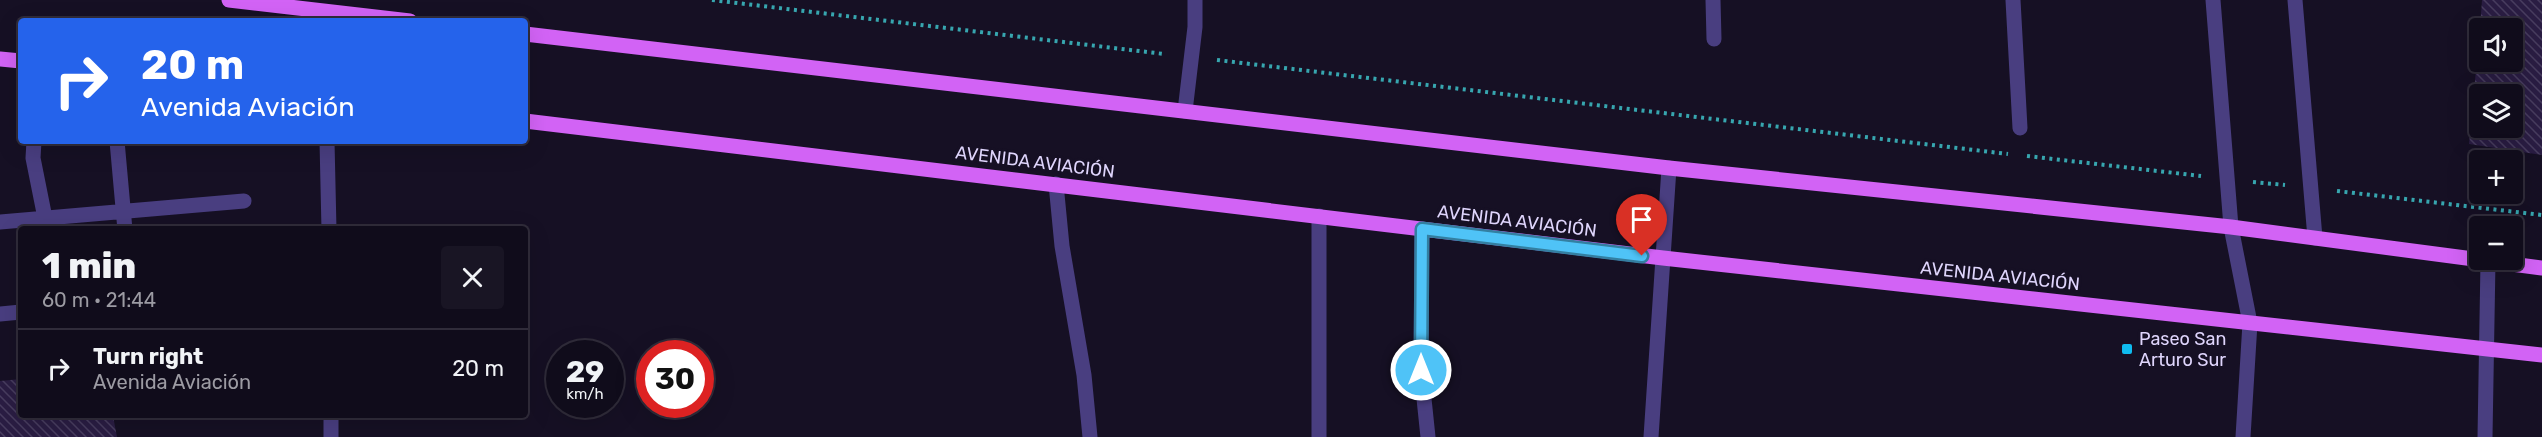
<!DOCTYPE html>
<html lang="en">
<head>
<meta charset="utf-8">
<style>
  :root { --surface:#100c1b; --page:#191524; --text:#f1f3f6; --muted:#9c9ba3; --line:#302c3a }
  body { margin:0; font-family:Rubik,sans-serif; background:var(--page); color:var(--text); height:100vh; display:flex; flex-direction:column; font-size:22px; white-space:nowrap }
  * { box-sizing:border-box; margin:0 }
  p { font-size:20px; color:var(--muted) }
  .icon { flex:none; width:33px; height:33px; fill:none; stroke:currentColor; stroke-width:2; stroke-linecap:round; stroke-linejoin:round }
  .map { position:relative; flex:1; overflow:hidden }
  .panel { position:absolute; left:18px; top:226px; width:510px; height:192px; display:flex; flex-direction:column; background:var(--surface); border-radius:6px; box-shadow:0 6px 24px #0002,0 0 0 2px var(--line) }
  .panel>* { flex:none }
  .guide { position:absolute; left:18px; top:18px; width:510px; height:126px; border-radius:6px; box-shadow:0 6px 24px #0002,0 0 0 2px var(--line); background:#2563eb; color:#fff; overflow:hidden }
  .controls { position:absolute; left:2469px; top:18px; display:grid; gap:12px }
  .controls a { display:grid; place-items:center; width:54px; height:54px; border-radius:6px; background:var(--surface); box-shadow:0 6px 24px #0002,0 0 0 2px var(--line); font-size:30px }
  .speed { position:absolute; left:546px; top:340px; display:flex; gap:12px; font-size:30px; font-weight:700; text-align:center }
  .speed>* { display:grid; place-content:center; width:78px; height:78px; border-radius:50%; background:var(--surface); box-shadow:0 6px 24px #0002,0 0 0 2px var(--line); line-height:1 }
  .speed small { font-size:15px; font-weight:400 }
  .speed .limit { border:9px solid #d22; background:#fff; color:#111 }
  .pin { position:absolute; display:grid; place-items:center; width:51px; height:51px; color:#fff; margin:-62px -26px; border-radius:50% 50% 50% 0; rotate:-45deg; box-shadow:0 0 6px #0007 }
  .pin .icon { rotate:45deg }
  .me { position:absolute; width:66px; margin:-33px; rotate:0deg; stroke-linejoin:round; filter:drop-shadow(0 0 4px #0008) }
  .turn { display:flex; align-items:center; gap:21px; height:126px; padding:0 24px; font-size:27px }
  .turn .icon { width:78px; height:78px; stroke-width:2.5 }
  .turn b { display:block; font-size:42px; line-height:51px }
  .round { display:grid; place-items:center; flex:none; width:63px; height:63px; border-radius:6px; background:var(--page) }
  .summary { display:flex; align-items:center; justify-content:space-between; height:102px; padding:0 24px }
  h1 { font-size:36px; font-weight:800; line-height:45px }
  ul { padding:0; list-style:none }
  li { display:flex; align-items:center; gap:18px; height:78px; padding:0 24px; border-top:2px solid var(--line) }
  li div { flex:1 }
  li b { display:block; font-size:22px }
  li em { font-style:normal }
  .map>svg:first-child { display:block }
  .building { fill:url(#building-back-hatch); fill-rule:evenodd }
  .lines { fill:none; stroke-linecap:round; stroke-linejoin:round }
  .path { stroke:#37a6af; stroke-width:4; stroke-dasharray:3 4.5; stroke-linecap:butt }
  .minor { stroke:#493e80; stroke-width:15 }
  .major { stroke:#d263f5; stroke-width:15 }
  .route-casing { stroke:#337fa1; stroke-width:15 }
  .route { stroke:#4fc3f7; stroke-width:10 }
  .poi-dot { fill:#0fbbef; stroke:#161024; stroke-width:2 }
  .labels { text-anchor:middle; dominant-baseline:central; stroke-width:6; stroke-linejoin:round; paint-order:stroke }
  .street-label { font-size:18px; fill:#dfd5fc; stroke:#161024 }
  .poi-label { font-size:18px; fill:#dfd5fc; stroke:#161024; text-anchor:start }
</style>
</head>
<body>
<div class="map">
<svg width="2542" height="437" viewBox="0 0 2542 437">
  <defs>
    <pattern id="building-back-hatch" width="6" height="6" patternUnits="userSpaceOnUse" patternTransform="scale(1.5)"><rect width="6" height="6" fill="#2a1d43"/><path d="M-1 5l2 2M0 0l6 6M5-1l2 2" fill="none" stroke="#483d5f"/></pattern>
  </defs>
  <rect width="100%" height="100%" fill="#161024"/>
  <path class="building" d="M2482,0h60v155l-73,-11 9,-95 2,13h32v-34h-32zM2480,94h32v34h-32z
    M21,379v37h92l4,21h-117v-56z"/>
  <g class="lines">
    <path class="path" d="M712,0l452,54
      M1217,60l791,94
      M2027,156l174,20
      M2253,182l32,3
      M2337,191l205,24"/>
    <path class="minor" d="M1713,0l1,39
      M2013,0l7,128
      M2213,0l18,227 19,96 -7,114
      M2295,0l20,238
      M1185,111l10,-84v-27
      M34,141l-1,17 12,60
      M117,141l8,89
      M327,141l2,89
      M1056,184l6,62 22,129 6,62
      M0,222l244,-21
      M1422,229l-1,141 7,67
      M0,314l21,-2
      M331,416v21
      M1319,437v-221
      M1651,437l18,-269
      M2485,437l3,-176"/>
    <path class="major" d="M229,0l181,21
      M525,34l1144,134 562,59 311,41
      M0,59l21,2
      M525,121l1138,137 879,97"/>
  </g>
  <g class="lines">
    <g class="route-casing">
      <path id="route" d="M1421,370l1,-141 220,27"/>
    </g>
    <use href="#route" class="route"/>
  </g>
  <rect class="poi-dot" x="2121" y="343" width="12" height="12" rx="3"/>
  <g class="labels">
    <g class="street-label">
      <text transform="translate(1035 162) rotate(7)">AVENIDA AVIACIÓN</text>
      <text transform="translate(1517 221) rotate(7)">AVENIDA AVIACIÓN</text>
      <text transform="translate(2000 276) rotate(6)">AVENIDA AVIACIÓN</text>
    </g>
    <g class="poi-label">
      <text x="2139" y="339">Paseo San<tspan x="2139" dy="21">Arturo Sur</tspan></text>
    </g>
  </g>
</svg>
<div class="controls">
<a><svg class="icon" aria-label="sound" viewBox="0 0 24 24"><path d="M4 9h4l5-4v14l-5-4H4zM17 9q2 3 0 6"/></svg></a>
<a><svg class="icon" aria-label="layers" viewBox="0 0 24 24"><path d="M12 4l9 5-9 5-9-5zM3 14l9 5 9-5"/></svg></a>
<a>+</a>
<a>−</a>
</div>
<div class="speed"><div>29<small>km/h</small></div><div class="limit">30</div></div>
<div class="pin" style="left:1642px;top:256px;background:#d93025"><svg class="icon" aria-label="arrive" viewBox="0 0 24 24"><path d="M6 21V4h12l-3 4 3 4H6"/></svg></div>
<svg class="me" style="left:1421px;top:370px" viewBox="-20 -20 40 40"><circle r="17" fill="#4fc3f7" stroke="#fff" stroke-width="3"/><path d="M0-11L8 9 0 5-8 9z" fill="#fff"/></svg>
<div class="guide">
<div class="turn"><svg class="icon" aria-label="right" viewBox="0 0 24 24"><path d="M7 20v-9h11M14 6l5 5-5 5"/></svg><div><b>20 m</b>Avenida Aviación</div></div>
</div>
<section class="panel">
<div class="summary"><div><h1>1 min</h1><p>60 m · 21:44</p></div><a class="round"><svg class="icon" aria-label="close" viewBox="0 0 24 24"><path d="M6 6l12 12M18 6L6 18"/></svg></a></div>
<ul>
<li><svg class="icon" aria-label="right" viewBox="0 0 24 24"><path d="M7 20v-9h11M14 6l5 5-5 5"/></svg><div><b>Turn right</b><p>Avenida Aviación</p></div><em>20 m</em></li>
</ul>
</section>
</div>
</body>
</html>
